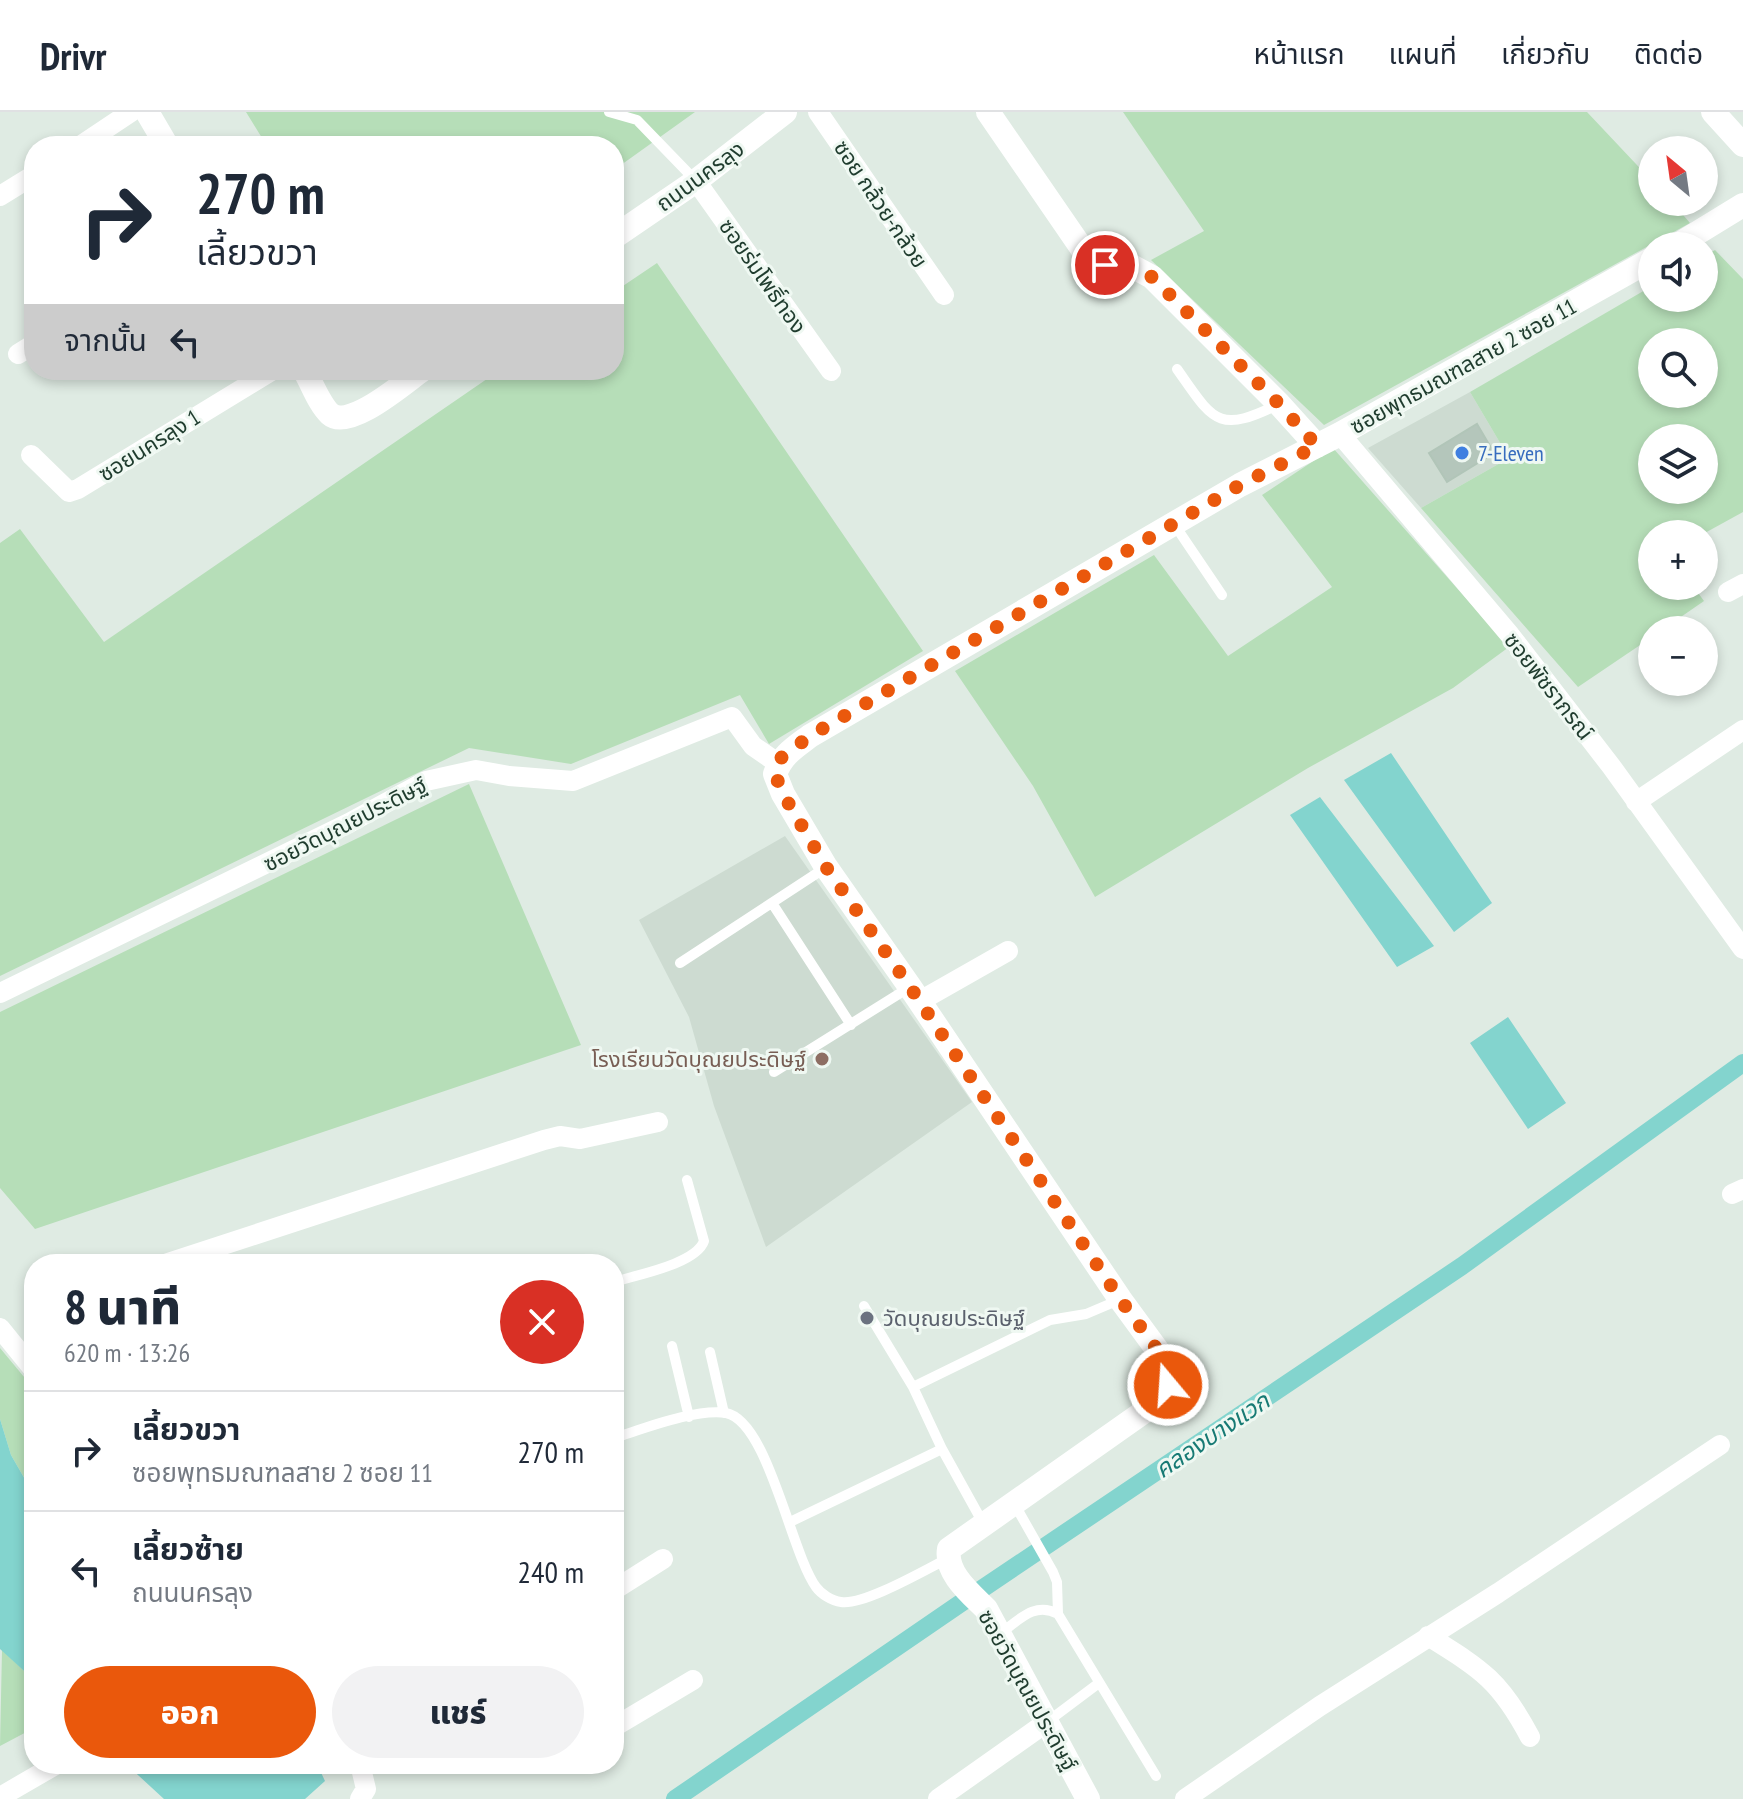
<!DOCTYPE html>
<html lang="th">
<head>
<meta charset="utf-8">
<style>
  :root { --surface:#fff; --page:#f2f2f3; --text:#1f2937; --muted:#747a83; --line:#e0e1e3; --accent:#ea580c }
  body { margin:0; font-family:"PT Sans Narrow","Noto Sans Thai",sans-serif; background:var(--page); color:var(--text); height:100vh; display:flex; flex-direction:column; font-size:30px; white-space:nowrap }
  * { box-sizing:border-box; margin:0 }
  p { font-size:26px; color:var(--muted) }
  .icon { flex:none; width:44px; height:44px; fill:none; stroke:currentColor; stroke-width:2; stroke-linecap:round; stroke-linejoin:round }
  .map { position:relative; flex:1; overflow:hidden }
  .drawer { position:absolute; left:24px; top:1142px; width:600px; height:520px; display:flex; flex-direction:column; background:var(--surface); border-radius:32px; box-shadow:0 4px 12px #0003 }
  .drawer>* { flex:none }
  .banner { position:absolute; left:24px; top:24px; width:600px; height:244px; border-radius:32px; box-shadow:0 4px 12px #0003; background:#fff; color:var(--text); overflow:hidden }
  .needle { width:52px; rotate:331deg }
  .tools { position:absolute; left:1638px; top:24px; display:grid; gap:16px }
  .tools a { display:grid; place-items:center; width:80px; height:80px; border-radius:50%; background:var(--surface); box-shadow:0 4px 12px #0003; font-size:40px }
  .pin { position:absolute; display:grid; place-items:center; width:68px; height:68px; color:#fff; margin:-34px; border:4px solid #fff; border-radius:50%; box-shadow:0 2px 8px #0007 }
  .me { position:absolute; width:88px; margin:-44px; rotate:342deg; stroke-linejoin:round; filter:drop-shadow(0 0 6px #0008) }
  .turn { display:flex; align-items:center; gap:28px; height:168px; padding:0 40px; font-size:36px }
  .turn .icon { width:104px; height:104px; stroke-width:2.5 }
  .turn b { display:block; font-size:56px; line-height:68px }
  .then { display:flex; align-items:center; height:76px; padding:0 40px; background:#0003; gap:16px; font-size:30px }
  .round { display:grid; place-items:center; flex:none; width:84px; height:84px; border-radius:42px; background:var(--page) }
  .head { display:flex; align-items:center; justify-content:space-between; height:136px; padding:0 40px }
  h1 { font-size:48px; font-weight:800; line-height:60px }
  .primary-button { display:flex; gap:16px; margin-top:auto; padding:16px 40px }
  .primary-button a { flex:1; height:92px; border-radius:48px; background:var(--accent); color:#fff; font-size:32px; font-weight:800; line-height:92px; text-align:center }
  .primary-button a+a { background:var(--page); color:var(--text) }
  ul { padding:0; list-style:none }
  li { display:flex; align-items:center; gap:24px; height:120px; padding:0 40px; border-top:2px solid var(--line) }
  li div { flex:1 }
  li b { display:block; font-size:30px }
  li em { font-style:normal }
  header { display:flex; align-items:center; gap:48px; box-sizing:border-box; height:112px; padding:0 40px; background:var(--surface); border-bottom:2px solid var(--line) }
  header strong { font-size:38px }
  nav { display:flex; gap:44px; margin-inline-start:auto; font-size:28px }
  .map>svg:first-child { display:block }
  .built { fill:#cddbd1 }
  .green { fill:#b6deb8; fill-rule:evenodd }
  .water { fill:#83d4ce }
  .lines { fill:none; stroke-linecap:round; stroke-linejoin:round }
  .canal { stroke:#83d4ce; stroke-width:18 }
  .building { fill:#b4c6bb; stroke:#b1c5b8; stroke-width:2 }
  .lane { stroke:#fff; stroke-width:10 }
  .street { stroke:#fff; stroke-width:20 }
  .secondary { stroke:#fff; stroke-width:24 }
  .route { stroke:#ea580c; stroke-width:14; stroke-dasharray:0 25.2 }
  .shop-dot { fill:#3f7fe0; stroke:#eff8f2; stroke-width:3 }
  .education-dot { fill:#8d6e63; stroke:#eff8f2; stroke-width:3 }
  .worship-dot { fill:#6b7280; stroke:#eff8f2; stroke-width:3 }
  .labels { text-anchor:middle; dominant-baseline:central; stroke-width:6; stroke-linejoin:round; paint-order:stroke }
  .street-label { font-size:22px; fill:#1f3c2e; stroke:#eff8f2 }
  .shop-label { font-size:22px; fill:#366cbe; stroke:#eff8f2; text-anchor:start }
  .education-label { font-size:22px; fill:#785e54; stroke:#eff8f2; text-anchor:end }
  .worship-label { font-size:22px; fill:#5b616d; stroke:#eff8f2; text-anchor:start }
  .water-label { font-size:24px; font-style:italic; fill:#177a74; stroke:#eff8f2 }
</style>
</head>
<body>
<header>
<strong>Drivr</strong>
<nav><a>หน้าแรก</a><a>แผนที่</a><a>เกี่ยวกับ</a><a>ติดต่อ</a></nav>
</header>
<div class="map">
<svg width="1743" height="1687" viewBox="0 0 1743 1687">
  <rect width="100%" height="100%" fill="#dfebe3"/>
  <path class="built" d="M1470,280l39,66 -88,50 -53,-60z
    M785,724l187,266 -206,145 -52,-141 -25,-89 -50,-97z"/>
  <path class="green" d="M246,0h449l-81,58v-24h-347z
    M1123,0h464l65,69v21h20l18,21 -366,202 -173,-165 53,-29z
    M1715,138l28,29v233l-40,22h-51v52h41l11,15 -42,29h-10v7l-74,50 -157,-179 88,-50 -39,-66 182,-106v12h52v-42zM1652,230h52v52h-52zM1652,326h52v52h-52z
    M657,151l266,388 -154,93 -29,-49 -169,69 -102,-16 -469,228v-433l20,-14 84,113 396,-272h114v-78z
    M1333,336l176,199 -56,41 -145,80 -213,129 -62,-111 -78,-115 199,-116 74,101 104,-69 -70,-92z
    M469,672l112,261 -546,184 -35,-41v-176z
    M0,1236l34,41v106l-23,-40 -11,-36z
    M2,1538l32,30v48l-34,18z"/>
  <path class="water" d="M1391,641l101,150 -38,29 -110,-152z
    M1320,685l114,149 -37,21 -107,-152z
    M1508,905l58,86 -38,26 -58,-86z
    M0,1307l11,36 23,40v185l-34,-31z
    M126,1652h191l8,17 -20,18h-141z"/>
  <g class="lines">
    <path class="canal" d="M675,1687l286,-196 501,-337 281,-203"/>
  </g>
  <path class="building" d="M1477,312l17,29 -47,29 -18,-29z"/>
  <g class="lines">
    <path class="lane" d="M609,0l28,8 59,61
      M1177,257c36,51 40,66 102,35
      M1174,412l48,71
      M772,791l79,122
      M680,851l145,-95
      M774,960l136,-85
      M614,1170c22,-7 82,-18 90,-41l-17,-61
      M864,1194l49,81
      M672,1234l17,71
      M710,1240l14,61
      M614,1326c29,-9 83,-30 112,-25 42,8 65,140 90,174 5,7 16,14 25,15 22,4 84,-32 106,-43
      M942,1337l41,74
      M1015,1393l38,67 4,10 1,32
      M790,1410l152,-73 -29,-62 137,-67 36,-6 33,-14
      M1001,1521c18,-13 34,-32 57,-19l98,162
      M1047,1610l52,-39"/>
    <path class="street" d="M818,0l126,183
      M80,34l51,-34
      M696,69l135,190
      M0,84l34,-21
      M18,242l16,-10
      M1340,322l170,201 101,131 132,183
      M31,343l38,37 9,-3 195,-119
      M1728,480l15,-8
      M1636,690l107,-72
      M0,881l349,-170 77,-42 50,-11 33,6 64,5 159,-64 21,29 26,18
      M920,889l88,-50
      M1732,1082l11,-5
      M165,1152l379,-124 16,-4 20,3 78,-17
      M0,1216l34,42
      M614,1478l49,-31
      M1428,1524c53,33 72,44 102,101
      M614,1615l79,-47
      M0,1685l57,-33
      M360,1687l6,-10 -6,-25
      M938,1687l109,-77
      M1185,1687l135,-93 178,-113 222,-148"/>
    <path class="secondary" d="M147,0l20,34
      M988,0l97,141 11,9 9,3 19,-3 28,15 127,127 38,42
      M1713,0l30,33
      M614,125l82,-56 89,-69
      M1676,134l67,-41
      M304,258c8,13 15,34 26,44 19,17 75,-32 92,-44
      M1088,1687l-102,-190c-16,-16 -41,-36 -37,-60l213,-150 6,-14v-13l-7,-17 -41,-56 -210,-312 -84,-120 -43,-73 -8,-20c7,-19 19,-26 35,-38l430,-251 100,-51 312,-175"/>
  </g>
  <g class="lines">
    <path class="route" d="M1105,153l19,-3 28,15 127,127 38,42 -77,39 -430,251 -29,22 -6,16 8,20 43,73 84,120 210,312 41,56 7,17v13"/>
  </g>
  <circle class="shop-dot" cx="1462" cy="341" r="8"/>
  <circle class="education-dot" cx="822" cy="947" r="8"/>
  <circle class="worship-dot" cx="867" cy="1206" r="8"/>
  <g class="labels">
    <g class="street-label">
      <text transform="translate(700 64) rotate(-36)">ถนนนครลุง</text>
      <text transform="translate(881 92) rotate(56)">ซอย กล้วย-กล้วย</text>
      <text transform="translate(763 164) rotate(55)">ซอยร่มโพธิ์ทอง</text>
      <text transform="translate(1463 254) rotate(-29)">ซอยพุทธมณฑลสาย 2 ซอย 11</text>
      <text transform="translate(149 333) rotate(-32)">ซอยนครลุง 1</text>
      <text transform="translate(1549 574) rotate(52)">ซอยพัชราภรณ์</text>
      <text transform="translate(345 712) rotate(-27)">ซอยวัดบุณยประดิษฐ์</text>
      <text transform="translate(1028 1578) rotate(61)">ซอยวัดบุณยประดิษฐ์</text>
    </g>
    <g class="shop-label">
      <text x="1478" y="341">7-Eleven</text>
    </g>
    <g class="education-label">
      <text x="806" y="947">โรงเรียนวัดบุณยประดิษฐ์</text>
    </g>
    <g class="worship-label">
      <text x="883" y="1206">วัดบุณยประดิษฐ์</text>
    </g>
    <g class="water-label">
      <text transform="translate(1212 1323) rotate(-34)">คลองบางแวก</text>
    </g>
  </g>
</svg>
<div class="tools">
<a><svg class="needle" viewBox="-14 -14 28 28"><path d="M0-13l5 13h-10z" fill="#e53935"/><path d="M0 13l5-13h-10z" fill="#747a83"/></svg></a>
<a><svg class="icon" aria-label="sound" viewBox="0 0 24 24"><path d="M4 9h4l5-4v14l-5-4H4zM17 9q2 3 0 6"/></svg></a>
<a><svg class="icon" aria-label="search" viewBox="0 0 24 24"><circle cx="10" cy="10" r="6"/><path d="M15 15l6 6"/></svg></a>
<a><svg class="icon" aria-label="layers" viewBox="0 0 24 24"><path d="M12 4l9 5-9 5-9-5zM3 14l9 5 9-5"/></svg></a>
<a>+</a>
<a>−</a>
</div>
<div class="pin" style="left:1105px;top:153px;background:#d93025"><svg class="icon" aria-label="arrive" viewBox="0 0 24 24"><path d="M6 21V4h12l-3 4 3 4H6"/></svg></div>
<svg class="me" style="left:1168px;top:1273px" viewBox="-20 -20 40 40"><circle r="17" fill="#ea580c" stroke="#fff" stroke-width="3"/><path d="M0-11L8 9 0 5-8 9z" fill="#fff"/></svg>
<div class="banner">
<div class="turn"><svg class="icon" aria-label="right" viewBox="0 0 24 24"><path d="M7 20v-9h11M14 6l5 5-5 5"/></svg><div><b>270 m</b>เลี้ยวขวา</div></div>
<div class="then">จากนั้น<svg class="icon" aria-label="left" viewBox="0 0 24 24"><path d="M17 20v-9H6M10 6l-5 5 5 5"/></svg></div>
</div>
<section class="drawer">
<div class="head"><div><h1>8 นาที</h1><p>620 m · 13:26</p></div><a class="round" style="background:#d93025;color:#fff"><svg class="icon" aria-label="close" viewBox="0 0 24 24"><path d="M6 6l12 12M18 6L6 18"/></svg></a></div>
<ul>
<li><svg class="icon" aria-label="right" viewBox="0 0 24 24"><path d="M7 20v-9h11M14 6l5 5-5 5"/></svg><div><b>เลี้ยวขวา</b><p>ซอยพุทธมณฑลสาย 2 ซอย 11</p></div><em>270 m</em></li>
<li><svg class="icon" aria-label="left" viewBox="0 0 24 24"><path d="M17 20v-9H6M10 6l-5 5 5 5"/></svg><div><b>เลี้ยวซ้าย</b><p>ถนนนครลุง</p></div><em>240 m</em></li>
</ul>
<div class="primary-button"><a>ออก</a><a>แชร์</a></div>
</section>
</div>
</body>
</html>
